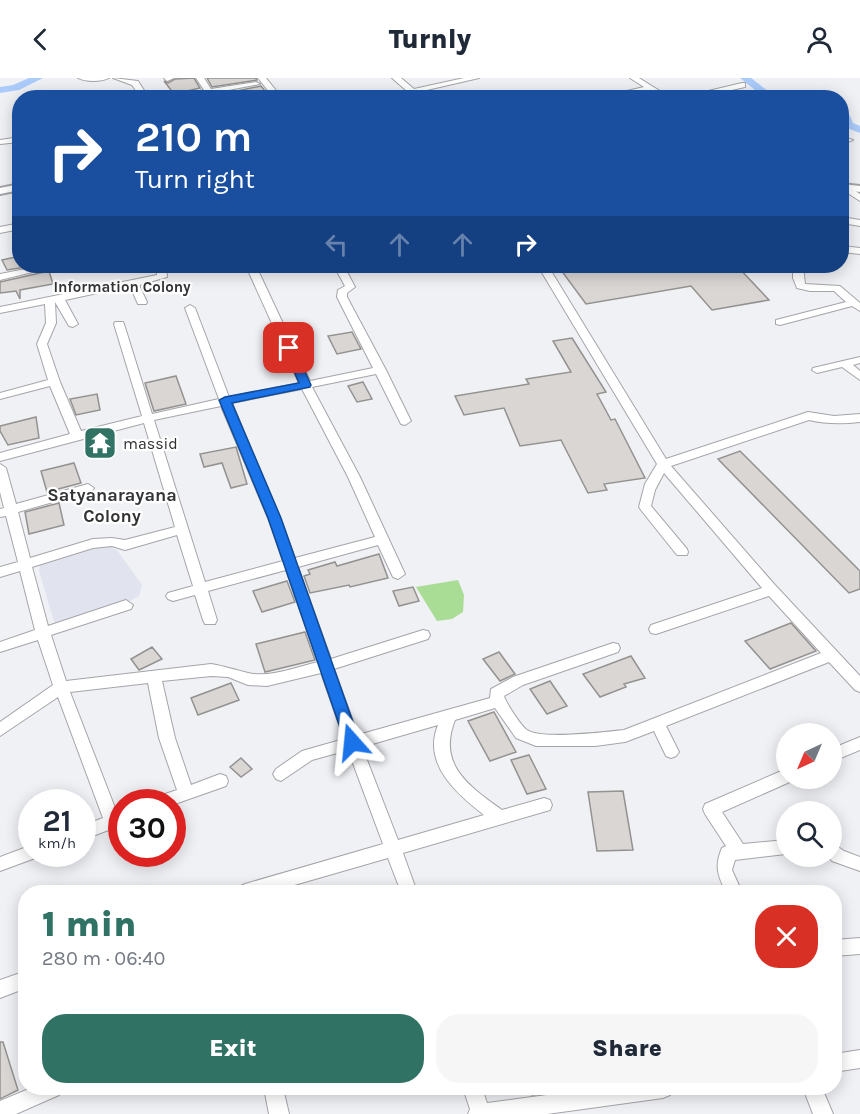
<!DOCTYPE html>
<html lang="en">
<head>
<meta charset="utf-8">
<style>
  :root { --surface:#fff; --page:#f6f6f7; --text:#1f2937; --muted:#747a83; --accent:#307365 }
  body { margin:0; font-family:Karla,sans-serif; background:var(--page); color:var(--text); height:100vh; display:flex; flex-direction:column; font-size:22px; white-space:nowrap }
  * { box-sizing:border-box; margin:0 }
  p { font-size:20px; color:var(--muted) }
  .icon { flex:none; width:33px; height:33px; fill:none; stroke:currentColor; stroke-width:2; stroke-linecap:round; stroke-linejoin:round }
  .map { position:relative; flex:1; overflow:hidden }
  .drawer { position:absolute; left:18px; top:807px; width:824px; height:210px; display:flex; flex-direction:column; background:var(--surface); border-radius:24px; box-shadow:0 3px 15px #0003 }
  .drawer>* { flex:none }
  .guide { position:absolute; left:12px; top:12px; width:837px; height:183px; border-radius:24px; box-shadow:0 3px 15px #0003; background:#1a4fa0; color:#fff; overflow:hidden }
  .needle { width:39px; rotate:224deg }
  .controls { position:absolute; left:776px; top:645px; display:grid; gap:12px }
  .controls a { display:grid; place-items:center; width:66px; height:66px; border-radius:50%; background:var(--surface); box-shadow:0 3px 15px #0003; font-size:30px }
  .speed { position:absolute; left:18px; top:711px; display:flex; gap:12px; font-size:30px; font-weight:700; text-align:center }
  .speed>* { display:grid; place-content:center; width:78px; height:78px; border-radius:50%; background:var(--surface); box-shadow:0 3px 15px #0003; line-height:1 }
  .speed small { font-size:15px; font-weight:400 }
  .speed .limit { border:9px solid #d22; background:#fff; color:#111 }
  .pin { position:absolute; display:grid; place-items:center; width:51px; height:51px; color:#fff; margin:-26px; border-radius:12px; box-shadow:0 3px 9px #0006 }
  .me { position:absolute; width:66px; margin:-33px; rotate:342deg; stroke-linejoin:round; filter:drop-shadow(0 0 4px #0008) }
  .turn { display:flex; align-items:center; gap:21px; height:126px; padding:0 24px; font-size:27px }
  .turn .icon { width:78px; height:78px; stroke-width:2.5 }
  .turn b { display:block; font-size:42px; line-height:51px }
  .lanes { display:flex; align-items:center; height:57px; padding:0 24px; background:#0003; justify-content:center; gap:30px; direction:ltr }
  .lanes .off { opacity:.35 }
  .round { display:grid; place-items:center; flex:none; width:63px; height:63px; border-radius:24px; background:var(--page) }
  .summary { display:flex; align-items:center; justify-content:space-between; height:102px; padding:0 24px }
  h1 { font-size:36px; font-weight:800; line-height:45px; color:var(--accent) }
  .button { display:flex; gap:12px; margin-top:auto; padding:12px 24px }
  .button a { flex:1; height:69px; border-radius:24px; background:var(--accent); color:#fff; font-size:24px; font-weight:800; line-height:69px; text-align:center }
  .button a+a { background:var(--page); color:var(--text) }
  header { display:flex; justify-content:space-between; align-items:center; height:78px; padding:0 24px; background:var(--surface); font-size:27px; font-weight:800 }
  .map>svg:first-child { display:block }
  .built { fill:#e1e4ee }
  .green { fill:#a9dc95 }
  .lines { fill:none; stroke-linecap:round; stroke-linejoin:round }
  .canal { fill:#abcbfa; fill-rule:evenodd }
  .building { fill:#d9d6d4; stroke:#949290; stroke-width:1.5 }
  .minor-casing { stroke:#a5a5a9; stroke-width:2 }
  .tertiary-casing { stroke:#a5a5a9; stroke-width:4 }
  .minor { fill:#fff; fill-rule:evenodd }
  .tertiary { fill:#fff; fill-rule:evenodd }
  .route { fill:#1a73e8; stroke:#114b97; stroke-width:1.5 }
  .labels { text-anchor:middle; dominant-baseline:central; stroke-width:4.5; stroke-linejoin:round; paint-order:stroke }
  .far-neighbourhood-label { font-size:15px; font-weight:bold; fill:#333436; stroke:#fff }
  .poi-label { font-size:16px; fill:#2f3031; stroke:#fff; text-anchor:start }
  .neighbourhood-label { font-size:18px; font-weight:bold; fill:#333436; stroke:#fff }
</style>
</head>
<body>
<header><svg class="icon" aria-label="back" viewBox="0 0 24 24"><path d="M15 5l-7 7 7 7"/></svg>Turnly<svg class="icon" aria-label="person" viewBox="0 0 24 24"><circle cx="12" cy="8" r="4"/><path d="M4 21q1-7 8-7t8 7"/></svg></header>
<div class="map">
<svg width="860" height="1036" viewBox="0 0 860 1036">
  <rect width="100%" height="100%" fill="#f0f1f5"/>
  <path class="built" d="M106,467l11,5 25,35 -3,11 -11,6 -73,23 -16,-54 1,-8 44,-14z"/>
  <path class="green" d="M458,502l6,15 -1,17 -11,7 -15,2 -21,-34z"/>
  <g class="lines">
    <path class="canal" d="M29,0h14l-24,12 -19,3v-6l13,-2z
      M740,0h11l26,20h-12z
      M842,35l8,3 3,7 7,3v7l-16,-6z"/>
  </g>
  <path class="building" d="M194,0l6,10 -26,6 -10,-13 4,2 7,-4z
    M207,0h49l1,2 -45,7z
    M261,8l10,12h-53l-1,-3z
    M20,178v10l6,1 -19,3 -5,-10z
    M558,188h114l3,3 23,-3h39l32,34 -57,10 -21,-24 -105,18z
    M49,193l4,13 -33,6v9l-4,-8 -16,2v-11z
    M352,254l9,17 -24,5 -9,-18z
    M572,260l34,54 -9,2 14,26 4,-1 30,59 -41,6 3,6 -19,3 -27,-53 -41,6 -16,-38 -40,7 -9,-19 74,-12 -3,-5 45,-7 -18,-31z
    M176,298l10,28 -32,7 -9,-28z
    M363,304l9,17 -15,3 -9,-16z
    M97,316l3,16 -24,5 -6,-16z
    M36,339l3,21 -31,7 -8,-14v-5z
    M236,369l11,37 -16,4 -9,-25 -18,4 -4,-13z
    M740,373l120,120v18l-11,4 -131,-134z
    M74,385l7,20 -34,9 -6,-21z
    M59,425l5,22 -35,9 -4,-22z
    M379,476l9,24 -38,9 -1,-2 -39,8 -6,-17 6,-2 -2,-4 27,-8 2,4z
    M287,503l8,21 -33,10 -9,-21z
    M413,509l6,14 -20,5 -6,-15z
    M791,545l25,28 -46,18 -25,-28z
    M305,554l10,28 -50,12 -9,-28z
    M152,569l10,12 -23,11 -8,-11z
    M499,574l16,22 -15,7 -17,-22z
    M631,578l14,22 -21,6 2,3 -26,10 -17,-23z
    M550,603l17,25 -20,8 -17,-25z
    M231,605l8,17 -41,15 -7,-17z
    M494,634l22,40 -26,9 -22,-40z
    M529,677l17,34 -19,5 -16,-34z
    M241,680l11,11 -11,8 -11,-10z
    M623,713l10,59 -36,1 -9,-59z
    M0,964h3l15,48 -18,9z
    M530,1010h51l-49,7z"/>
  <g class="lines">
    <g class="minor-casing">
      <path id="minor" d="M78,0h31c-7,4 -24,4 -31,0z
        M113,0l25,3 11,17h-8l-9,-13z
        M164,0h10l-7,3z
        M196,0h8l7,11 45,-7 4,2 -47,9 3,5h-8l-2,-3 -33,3 4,-3 27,-5z
        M258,0h8l16,20h-8z
        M392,0h9l13,11 50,-11h15l-61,14 3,6h-6z
        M630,0h9l32,20h-10l-12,-8 -29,8h-11l1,-3 34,-8z
        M742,5h3v4l-49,11h-17z
        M20,59v5l-20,2v-4z
        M846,60l7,2 -11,4v-4z
        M846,107l14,9v7l-17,-11 -1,-2z
        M842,139l18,3v6l-18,-3z
        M20,145v6l-20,4v-6z
        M842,168l18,2v6l-18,-2z
        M41,188h16l-57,14v-6z
        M156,188h10l1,11 -28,8 8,17 -1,2h-8l-8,-18 -65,14 13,24 -5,3 -4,-1 -14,-24 1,21 -9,21 13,38 21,49 61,-15 -28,-92 1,-2h8l1,2 28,90 67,-15 -34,-91 5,-3 5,3 34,89 70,-14 -53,-117h10l54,115 63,-13 -36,-71 1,-7 7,-4 -11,-20h10l11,21 -8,6v4l39,73 25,51 -6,4 -4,-1 -25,-50 -64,13 48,90 45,97 -7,5 -5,-2 -15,-32 -80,22 33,92 92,-29 5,1 2,4 -2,4 -94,30 24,66 132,-37 1,-9 22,-12 100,-34 5,1 2,4 -2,4 -95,33 -19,11c2,7 17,30 23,34 14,10 79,2 97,0l197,-77 -52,-57 -113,38 -5,-1 -2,-4 2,-4 111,-37 -98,-115 -9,17 -4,16 36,43 1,3 -1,3h-10l-36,-45 -2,-3 6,-23 12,-20 -119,-198h10l118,193 142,-47 26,4 26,-2v8c-18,2 -34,2 -51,-2l-138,46 104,119 85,91v16l-5,-2 -26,-28 -163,64 13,26 -3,4 -5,2 -5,-2 -12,-25 -29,11 -30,4h-59l-20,-8 -21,-30 -40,12c-18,45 14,66 47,90l42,-12 6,2 2,5 -2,5 -147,43 14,39h-16l-13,-34 -118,34h-33l2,-5 6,-3 138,-40 -35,-94 -36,10 -31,21 -5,-2 -3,-5 3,-5 26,-18 42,-12 -23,-66 -54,13 -19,-1 -20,-8 -17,-1 -49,5 13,57 16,47 29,-11 6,2 2,5 -2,5 -54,19v-3h-18l2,-5 21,-7 -18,-52 -11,-55 -78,9 47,121 5,-2v14l-40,15v-14l21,-8 -45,-121 -58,39v-14l53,-37 -15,-45 -38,12v-10l35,-12 -15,-59 -20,6v-10l18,-5 -12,-46 -6,1v-8l4,-1 -4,-16v-28l6,4 10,36 72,-20 6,4 -2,3 -74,21 12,46 63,-19 19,-1 13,2 50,-13 -31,-104 -144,38v-8l70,-19 -20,-48 -50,13v-6l48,-13 -11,-36 9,-21 -1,-19 -45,9v-6l157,-32zM302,311l46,88 27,60 -80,21 -15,-40 -48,-115zM221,328l47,112 15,43 -78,21 -51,-162zM177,457l16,51 -25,7 -2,3 2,3 5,2 22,-6 8,25 2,4h10l2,-4 -9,-29 78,-21 32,92c-22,5 -48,16 -70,11 -13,-3 -24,-7 -37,-9l-145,17 -15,-46 80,-26 2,-4 -7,-5 -78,26 -16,-59 61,-19 19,-2 13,4zM438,647c-16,39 19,69 46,90l-86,25 -36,-93z
        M793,188h10l2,18 35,2 20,17v8l-8,-5 -72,19 -4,-1v-4l70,-18 -12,-11h-24l-13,-3 -4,-10z
        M860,279v6l-7,2 7,6v9l-18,-13 -25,6 -5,-3 1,-2z
        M860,659v13l-29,12v-13z
        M786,691v9h7l-1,3 -70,31 21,32 43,-4v14l-51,6 -3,10 10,22h-16c-8,-16 -12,-26 -4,-44l4,-2 -21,-32 -2,-5 2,-5z
        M831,764l13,9 16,6v14l-28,-10 -4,-5h3z
        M32,767v9h8l-2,3 -38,14v-14z
        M860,860v16l-26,2v-16z
        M26,893v17l-26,10v-18z
        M860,972v18l-26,4v-18z
        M31,1010h31l-3,7 -43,19h-16v-13z
        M264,1010h19l6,26h-20z
        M463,1010h19l5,15 111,-15h75l-3,7 -7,3 -116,16h-79l2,-5z
        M803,1010h19l11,26h-20z"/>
    </g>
    <g class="tertiary-casing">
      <path id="tertiary" d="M20,106v6l-20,4v-6z
        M842,106l18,2v6l-18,-2z"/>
    </g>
    <use href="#minor" class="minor"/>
    <use href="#tertiary" class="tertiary"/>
  </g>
  <path class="route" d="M289,267l5,3 17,37 -1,2 -78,16 49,115 79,224 -2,4 -6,2 -5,-2 -2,-4 -77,-224 -49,-118 6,-3 74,-14 -15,-35z"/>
  <defs>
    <g id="temple-square" transform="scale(1.725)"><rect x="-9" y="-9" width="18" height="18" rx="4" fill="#307365" stroke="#fff"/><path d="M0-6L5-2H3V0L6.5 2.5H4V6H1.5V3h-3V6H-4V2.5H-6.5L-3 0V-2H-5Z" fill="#fff"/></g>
  </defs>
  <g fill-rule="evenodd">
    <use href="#temple-square" x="100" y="365"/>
  </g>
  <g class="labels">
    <g class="far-neighbourhood-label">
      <text x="122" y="209">Information Colony</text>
    </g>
    <g class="poi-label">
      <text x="123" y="365">massid</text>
    </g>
    <g class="neighbourhood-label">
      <text x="112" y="417">Satyanarayana<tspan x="112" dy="21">Colony</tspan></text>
    </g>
  </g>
</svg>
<div class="controls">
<a><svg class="needle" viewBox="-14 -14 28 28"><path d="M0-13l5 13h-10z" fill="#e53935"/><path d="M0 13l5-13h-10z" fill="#747a83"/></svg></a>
<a><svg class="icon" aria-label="search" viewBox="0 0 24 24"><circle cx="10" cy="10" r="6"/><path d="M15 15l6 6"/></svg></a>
</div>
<div class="speed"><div>21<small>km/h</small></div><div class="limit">30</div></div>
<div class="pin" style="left:289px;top:270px;background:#d93025"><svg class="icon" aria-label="arrive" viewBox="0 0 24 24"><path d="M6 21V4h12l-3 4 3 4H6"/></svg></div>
<svg class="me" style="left:352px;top:664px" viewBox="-20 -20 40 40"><path d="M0-17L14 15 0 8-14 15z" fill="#1a73e8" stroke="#fff" stroke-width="4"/></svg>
<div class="guide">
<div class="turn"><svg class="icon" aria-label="right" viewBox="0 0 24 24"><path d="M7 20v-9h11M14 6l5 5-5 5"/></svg><div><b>210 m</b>Turn right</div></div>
<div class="lanes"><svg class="icon off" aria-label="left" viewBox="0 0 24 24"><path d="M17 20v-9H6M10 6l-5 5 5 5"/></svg><svg class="icon off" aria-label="ahead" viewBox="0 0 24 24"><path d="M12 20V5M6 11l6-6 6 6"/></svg><svg class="icon off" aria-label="ahead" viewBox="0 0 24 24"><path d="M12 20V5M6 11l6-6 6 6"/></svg><svg class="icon" aria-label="right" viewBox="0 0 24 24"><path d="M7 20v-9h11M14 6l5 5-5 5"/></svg></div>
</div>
<section class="drawer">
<div class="summary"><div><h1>1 min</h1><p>280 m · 06:40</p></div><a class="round" style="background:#d93025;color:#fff"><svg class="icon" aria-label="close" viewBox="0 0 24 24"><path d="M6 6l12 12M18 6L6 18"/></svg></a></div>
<div class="button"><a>Exit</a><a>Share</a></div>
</section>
</div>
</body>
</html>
